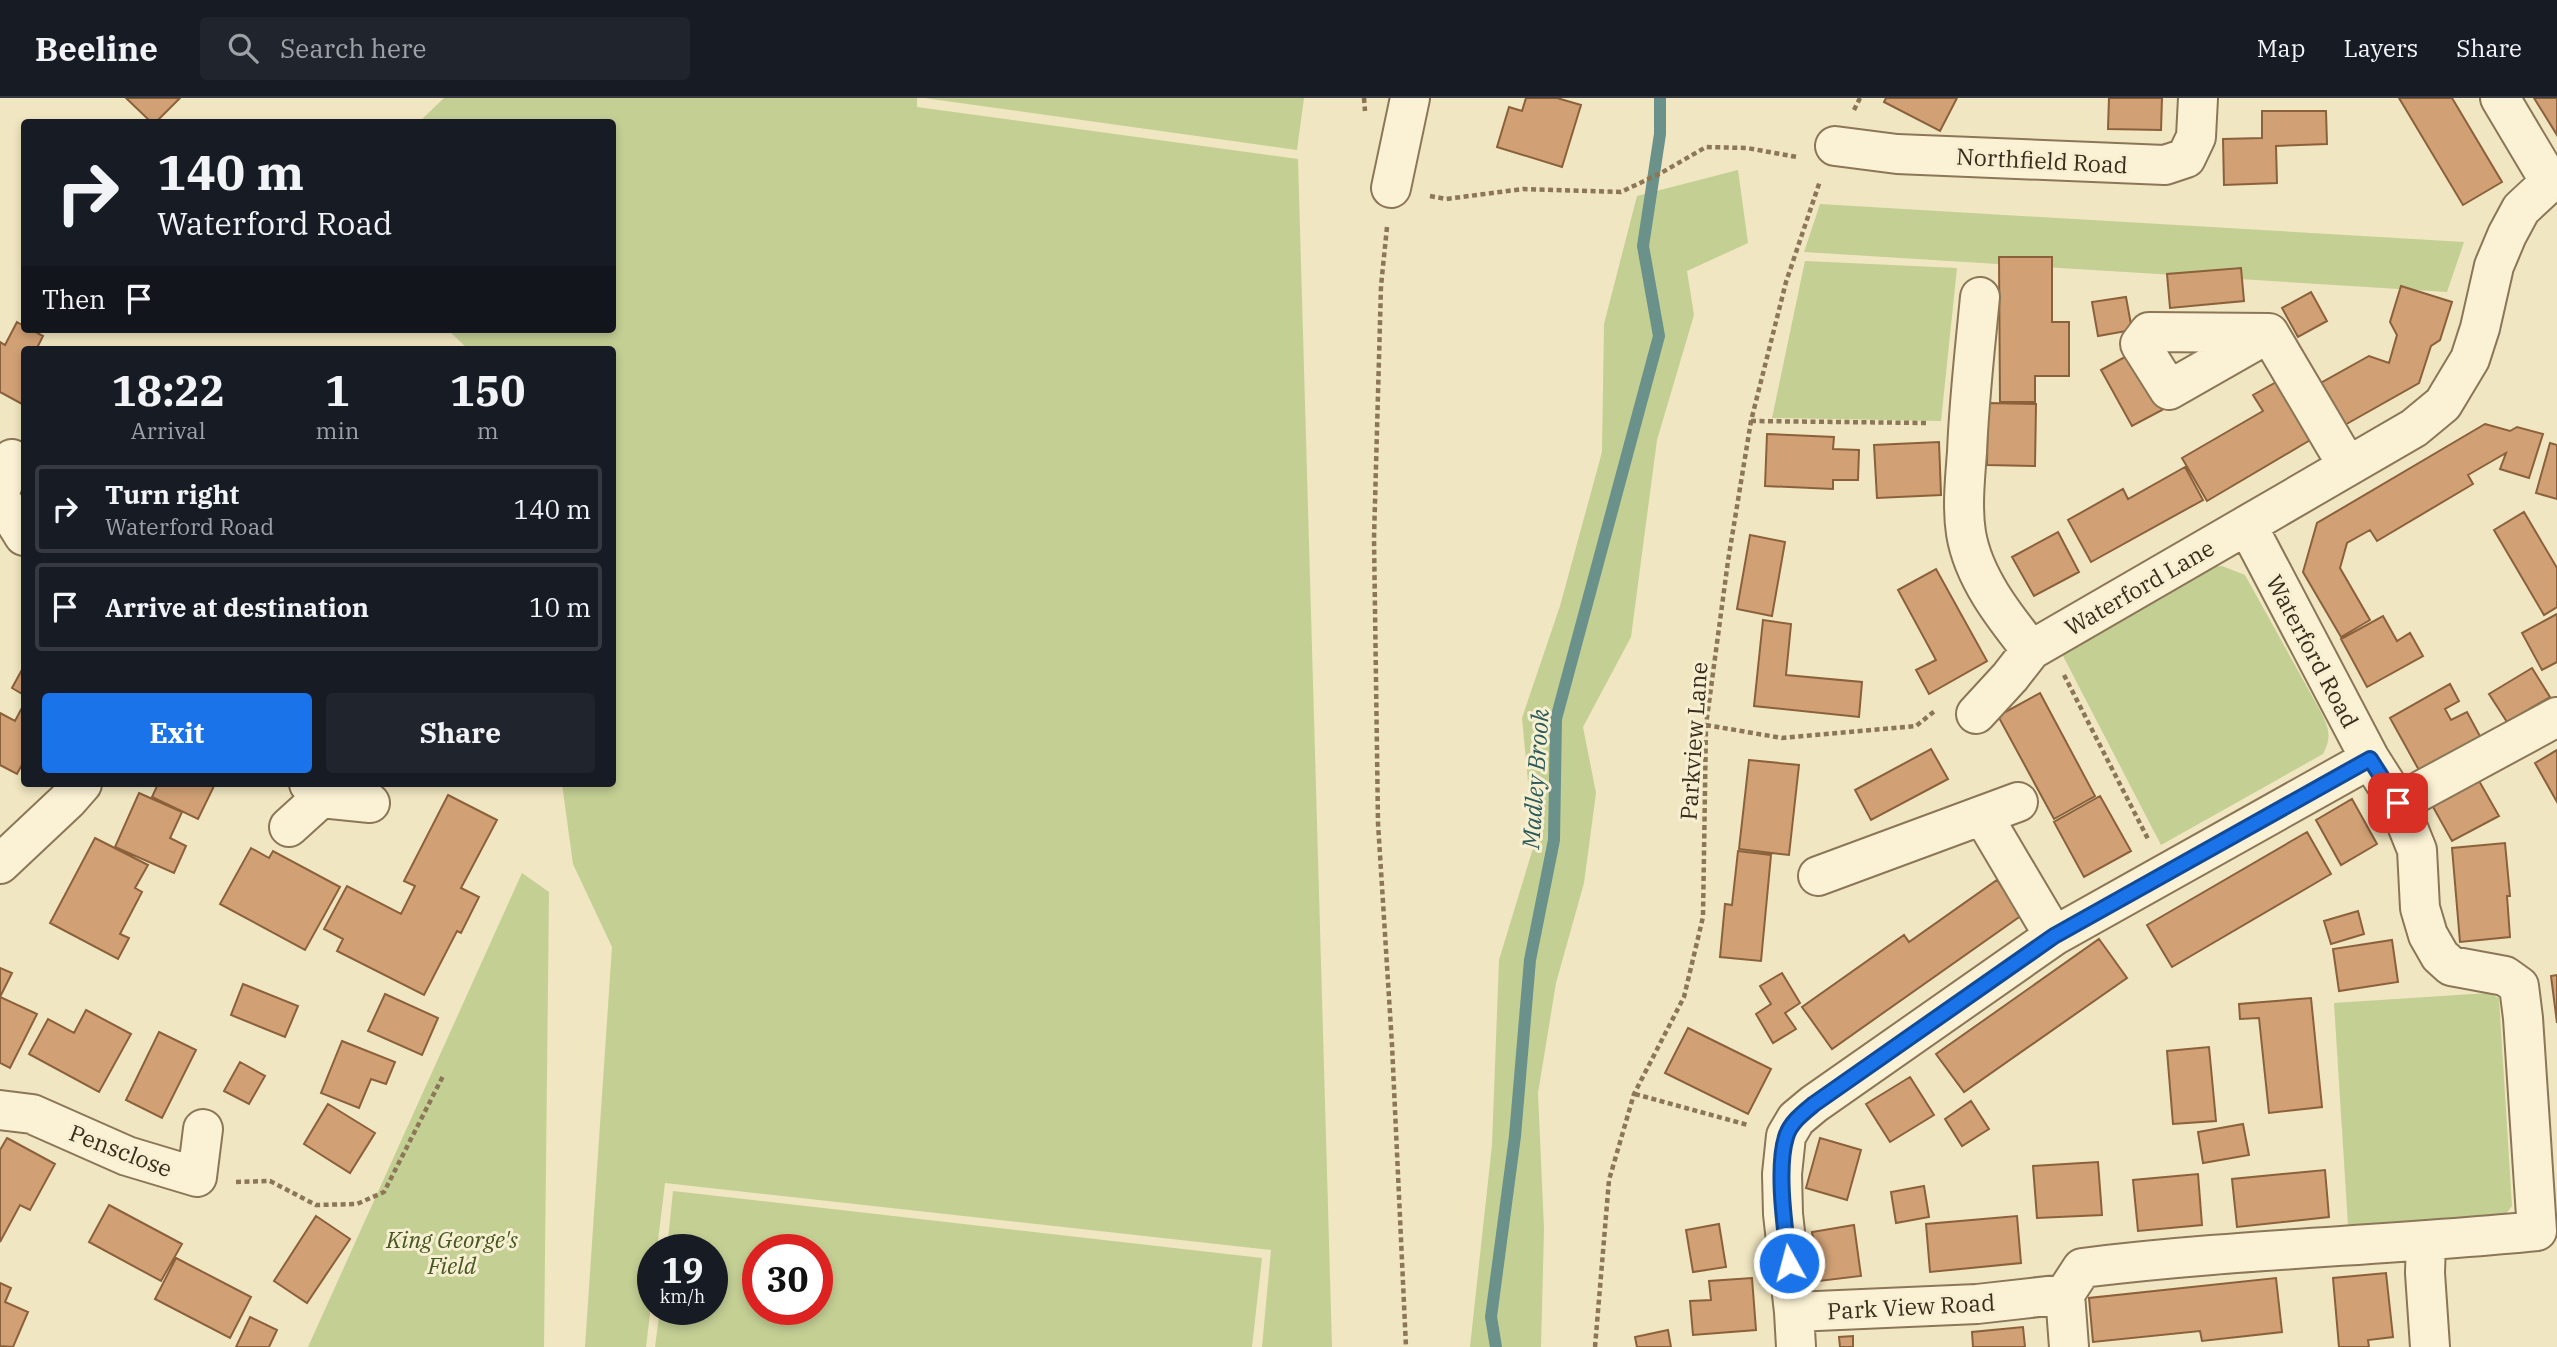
<!DOCTYPE html>
<html lang="en">
<head>
<meta charset="utf-8">
<style>
  :root { --surface:#171b24; --page:#20242c; --text:#f1f3f6; --muted:#9ea1a6; --line:#363941; --accent:#1a73e8 }
  body { margin:0; font-family:"IBM Plex Serif",serif; background:var(--page); color:var(--text); height:100vh; display:flex; flex-direction:column; font-size:26px; white-space:nowrap }
  * { box-sizing:border-box; margin:0 }
  p { font-size:23px; color:var(--muted) }
  .icon { flex:none; width:38px; height:38px; fill:none; stroke:currentColor; stroke-width:2; stroke-linecap:round; stroke-linejoin:round }
  .map { position:relative; flex:1; overflow:hidden }
  .side { position:absolute; left:21px; top:248px; width:595px; height:441px; display:flex; flex-direction:column; background:var(--surface); border-radius:7px; box-shadow:0 4px 10px #0003 }
  .side>* { flex:none }
  .hud { position:absolute; left:21px; top:21px; width:595px; height:214px; border-radius:7px; box-shadow:0 4px 10px #0003; background:#171b24; color:var(--text); overflow:hidden }
  .speed { position:absolute; left:637px; top:1136px; display:flex; gap:14px; font-size:35px; font-weight:700; text-align:center }
  .speed>* { display:grid; place-content:center; width:91px; height:91px; border-radius:50%; background:var(--surface); box-shadow:0 4px 10px #0003; line-height:1 }
  .speed small { font-size:18px; font-weight:400 }
  .speed .limit { border:10px solid #d22; background:#fff; color:#111 }
  .pin { position:absolute; display:grid; place-items:center; width:60px; height:60px; color:#fff; margin:-30px; border-radius:14px; box-shadow:0 4px 10px #0006 }
  .me { position:absolute; width:77px; margin:-38px; rotate:353deg; stroke-linejoin:round; filter:drop-shadow(0 0 5px #0008) }
  .turn { display:flex; align-items:center; gap:24px; height:147px; padding:0 21px; font-size:32px }
  .turn .icon { width:91px; height:91px; stroke-width:2.5 }
  .turn b { display:block; font-size:49px; line-height:60px }
  .then { display:flex; align-items:center; height:66px; padding:0 21px; background:#0003; gap:14px; font-size:26px }
  .eta { display:flex; justify-content:space-evenly; align-items:center; height:119px; text-align:center }
  .eta b { font-size:42px; font-weight:700; line-height:49px }
  .primary-button { display:flex; gap:14px; margin-top:auto; padding:14px 21px }
  .primary-button a { flex:1; height:80px; border-radius:7px; background:var(--accent); color:#fff; font-size:28px; font-weight:700; line-height:80px; text-align:center }
  .primary-button a+a { background:var(--page); color:var(--text) }
  ul { padding:0; list-style:none }
  li { display:flex; align-items:center; gap:21px; height:88px; margin:0 14px 10px; padding:0 7px; border:4px solid var(--line); border-radius:7px }
  li div { flex:1 }
  li b { display:block; font-size:26px }
  li em { font-style:normal }
  header { display:flex; align-items:center; gap:42px; box-sizing:border-box; height:98px; padding:0 35px; background:var(--surface); border-bottom:2px solid var(--line) }
  header strong { font-size:33px }
  nav { display:flex; gap:38px; margin-inline-start:auto; font-size:24px }
  .search { width:490px; height:63px; background:var(--page); display:flex; align-items:center; gap:18px; box-sizing:border-box; padding:0 24px; border-radius:7px; color:var(--muted); font-size:26px }
  .map>svg:first-child { display:block }
  .green { fill:#c4cf94; fill-rule:evenodd }
  .lines { fill:none; stroke-linecap:round; stroke-linejoin:round }
  .stream { stroke:#6a918a; stroke-width:12 }
  .building { fill:#d1a175; stroke:#8b613c; stroke-width:2 }
  .minor-casing { stroke:#8b7657; stroke-width:42 }
  .path { stroke:#8b7657; stroke-width:4.5; stroke-dasharray:5 3.5; stroke-linecap:butt }
  .minor { stroke:#fbf2d5; stroke-width:38 }
  .route-casing { stroke:#114b97; stroke-width:18 }
  .route { stroke:#1a73e8; stroke-width:12 }
  .labels { text-anchor:middle; dominant-baseline:central; stroke-width:6; stroke-linejoin:round; paint-order:stroke }
  .street-label { font-size:23px; fill:#3a2d1d; stroke:#f7efd1 }
  .park-label { font-size:23px; font-style:italic; fill:#465722; stroke:#f7efd1 }
  .water-label { font-size:24px; font-style:italic; fill:#2b5a5a; stroke:#f7efd1 }
</style>
</head>
<body>
<header>
<strong>Beeline</strong>
<div class="search"><svg class="icon" aria-label="search" viewBox="0 0 24 24"><circle cx="10" cy="10" r="6"/><path d="M15 15l6 6"/></svg>Search here</div>
<nav><a>Map</a><a>Layers</a><a>Share</a></nav>
</header>
<div class="map">
<svg width="2557" height="1249" viewBox="0 0 2557 1249">
  <rect width="100%" height="100%" fill="#f0e6c1"/>
  <path class="green" d="M444,0h473v9l381,52 34,1188h-70l9,-97 -606,-67 -8,66 -4,1v39l-7,58h-61l27,-400 -39,-83 -11,-80h50v-434h-143l-22,-21h165v-207h-193z
    M924,0h380l-7,52z
    M1738,72l10,73 -61,28 7,44 -37,125 -26,197 -48,90 13,66 -12,90 -28,100 -18,110 6,136 -3,118h-71l22,-202 7,-185 35,-115 -12,-127 38,-112 42,-154 2,-128 33,-128z
    M1820,106l644,38 -17,50 -643,-40z
    M1805,163l152,7 -16,153 -169,-3z
    M2222,468l23,9 76,137c8,17 11,25 2,42l-162,91 -100,-193 150,-85z
    M522,775l27,19 -5,455h-236z
    M2488,895l11,5 13,208 -7,9 -157,10 -14,-222z
    M673,1093l589,67 -10,89h-597l5,-38h52v-59l-45,-1zM758,1152h59v59h-59z"/>
  <g class="lines">
    <path class="stream" d="M1496,1249l-5,-30 24,-181 15,-176 24,-120 2,-121 103,-383 -16,-90 17,-112v-36"/>
  </g>
  <path class="building" d="M126,0h54l-24,24h-5z
    M1526,0h31l24,7 -19,62 -65,-20 12,-40 13,4z
    M1886,0h71l-17,33 -56,-29z
    M2109,0h53l-1,32 -53,-1z
    M2399,0h53l50,84 -39,23z
    M2534,0h23v37z
    M2262,13h64l1,33 -51,2 1,37 -53,2 -1,-46 39,-1z
    M1999,159h53v65h17v54h-34v26h-35z
    M2241,170l3,33 -74,7 -3,-34z
    M2401,188l51,16 -12,38 -9,6 -12,37 -76,43 -24,-42 50,-28 20,7 8,-28 -7,-13z
    M2311,194l16,29 -29,16 -16,-29z
    M2126,199l6,33 -34,6 -6,-34z
    M17,224l7,4v3h6l13,7 -7,14h-12v55l-24,-13v-50l5,3z
    M2132,255l30,57 -30,16 -31,-56z
    M2278,283l34,58 -105,62 -25,-43 81,-47 -10,-16z
    M1988,305l48,1 -1,62 -48,-1z
    M2485,326l25,7 7,-4 26,7 -14,44 -29,-9 6,-16 -38,22 5,9 -96,57 -7,-11 -23,13 -7,25 30,52 -29,17 -38,-65 14,-49z
    M1767,336l67,3 -1,12 26,1 -1,30h-25v9l-68,-3z
    M1939,344l2,53 -64,3 -3,-53z
    M2550,345l7,2v54l-21,-6z
    M2185,369l18,33 -112,62 -23,-42 55,-31 5,10z
    M2524,414l33,56v39l-13,8 -50,-85z
    M2058,434l21,40 -45,24 -22,-39z
    M1750,437l35,7 -13,74 -35,-7z
    M1936,471l51,92 -58,33 -13,-24 20,-10 -38,-70z
    M2557,516v48l-15,8 -20,-37z
    M2383,518l14,25 13,-8 13,23 -56,31 -26,-48z
    M1763,522l28,4 -5,51 76,7 -3,35 -105,-11z
    M24,568v29l-12,-7z
    M2532,570l18,29 -43,25 -18,-28z
    M2450,586l9,17 -14,8 6,11 16,-8 14,26 -61,34 -30,-54z
    M2040,595l55,103 -41,23 -56,-103z
    M24,606v57l-7,13 -17,-9v-52l15,8z
    M1931,651l17,30 -77,41 -16,-30z
    M2557,652v52l-22,-39z
    M1749,662l50,5 -10,90 -50,-6z
    M2474,674l25,44 -47,25 -24,-43z
    M158,686h57l-17,35 -46,-22z
    M139,695l43,19 -12,26 16,8 -12,27 -59,-26z
    M448,697l49,25 -36,68 18,9 -18,36 -4,-2 -33,64 -87,-44 6,-12 -19,-10 23,-43 54,28 14,-28 -11,-5z
    M2100,698l31,55 -47,26 -30,-55z
    M2352,701l25,45 -36,21 -25,-45z
    M2307,734l24,42 -159,93 -25,-42z
    M95,740l53,27 -13,23 7,4 -22,42 9,4 -11,21 -68,-36z
    M2505,745l5,53h-3l3,41 -50,5 -8,-94z
    M251,750l18,10 4,-7 67,36 -35,63 -85,-46z
    M1738,753l33,4 -10,106 -41,-4 5,-53 7,1z
    M1997,782l25,35 -190,134 -30,-42 102,-72 5,7z
    M2358,813l6,23 -33,10 -7,-23z
    M2099,841l28,39 -163,114 -28,-38z
    M2392,842l6,42 -59,9 -6,-42z
    M0,870l12,5 -12,24 37,17 -27,54 -10,-5z
    M1782,875l18,30 -15,10 11,16 -23,14 -17,-29 15,-10 -11,-18z
    M2557,877v48l-6,-47z
    M243,886l55,22 -13,31 -54,-22z
    M385,896l53,24 -16,37 -54,-24z
    M2311,900l11,109 -53,6 -10,-95 -19,1 -1,-15z
    M86,912l45,24 -32,58 -70,-38 19,-35 26,14z
    M1688,930l83,41 -23,45 -83,-41z
    M159,934l37,18 -34,68 -36,-18z
    M342,943l53,21 -9,22 -15,-5 -12,29 -38,-15z
    M2209,949l7,74 -43,3 -6,-73z
    M240,964l25,14 -16,28 -25,-13z
    M1910,979l24,38 -44,27 -24,-38z
    M1971,1003l18,28 -27,17 -17,-27z
    M328,1006l47,29 -25,40 -46,-29z
    M2243,1026l6,31 -46,8 -5,-31z
    M7,1040l48,26 -25,46 -10,-5 -20,37v-92z
    M1820,1040l41,12 -14,50 -41,-12z
    M2098,1064l4,53 -65,3 -4,-52z
    M2325,1072l4,47 -92,10 -5,-48z
    M2198,1076l4,51 -64,6 -5,-51z
    M1924,1088l5,31 -33,6 -5,-31z
    M109,1107l73,39 -21,37 -72,-39z
    M316,1118l34,23 -43,64 -33,-22z
    M2017,1118l4,47 -91,9 -4,-48z
    M1719,1126l7,43 -33,5 -7,-42z
    M1854,1127l7,51 -42,5 -7,-49z
    M176,1160l75,39 -21,41 -75,-39z
    M2386,1175l7,64 -25,3 1,7h-30l-6,-69z
    M1752,1180l4,52 -63,5 -3,-34 21,-1 -2,-19z
    M2276,1180l6,54 -80,9 -2,-10 -107,11 -4,-44z
    M0,1185l11,5 -6,14 23,10 -15,35 -13,-1z
    M250,1219l27,13 -8,17h-33z
    M2023,1229l2,20h-52l-1,-15z
    M1668,1232l3,17h-34l-2,-10z
    M1853,1238v11h-13l-1,-10z"/>
  <g class="lines">
    <g class="minor-casing">
      <path id="minor" d="M2500,0l50,84
        M1835,48l62,8 268,11 21,-7 10,-21 2,-39
        M1391,90l19,-90
        M1980,199c-5,52 -11,103 -13,155 -2,27 -5,55 -1,81 7,44 38,83 65,117
        M2149,234l120,1 -100,57 -29,-46z
        M2269,235l78,132
        M0,394l12,-33
        M0,400l24,38
        M1976,616l34,-37 21,-27 216,-125
        M2370,661l-316,177 -240,168 -18,15 -10,17 -4,38 1,40 11,98 183,-8 88,-10 17,-26c151,-19 304,-22 455,-37l-14,-213 -4,-32 -14,-10 -54,-10 -11,-10 -12,-21 -8,-27 -3,-58 -19,-47 -28,-44 -123,-234 167,-97 29,-24 27,-45 10,-31 14,-62 13,-31 14,-26 29,-27 7,-3
        M321,700l49,5
        M2398,705l159,-86
        M1983,718l71,120
        M289,729l32,-29 -12,-14
        M0,766l68,-64 14,-16
        M1818,778l200,-74
        M0,1012l32,4 95,42 70,21 6,-48
        M2426,1144l-1,31 5,74
        M2065,1196l4,53
        M1794,1214l2,35"/>
    </g>
    <path class="path" d="M1364,0l1,13
      M1854,12l6,-12
      M1430,98l16,3 77,-10 98,3 40,-19 45,-26 41,1 50,9
      M1387,129l-6,59 -7,252 4,285 14,222 14,302
      M1751,323l177,2
      M2064,577l84,164
      M1706,627l76,13 134,-12 20,-16
      M1635,996l113,31
      M236,1084l34,-1 46,24 41,-1 27,-12 59,-116
      M1595,1249l14,-167 25,-86 50,-97 19,-80 3,-192 22,-164 23,-140 35,-139 34,-101"/>
    <use href="#minor" class="minor"/>
  </g>
  <g class="lines">
    <g class="route-casing">
      <path id="route" d="M1789,1165c-4,-34 -13,-94 -3,-126 4,-14 17,-24 28,-33l240,-168 316,-177 28,44"/>
    </g>
    <use href="#route" class="route"/>
  </g>
  <g class="labels">
    <g class="street-label">
      <text transform="translate(2042 62) rotate(3)">Northfield Road</text>
      <text transform="translate(2139 489) rotate(-30)">Waterford Lane</text>
      <text transform="translate(2313 553) rotate(62)">Waterford Road</text>
      <text transform="translate(1693 643) rotate(-86)">Parkview Lane</text>
      <text transform="translate(121 1052) rotate(21)">Pensclose</text>
      <text transform="translate(1911 1208) rotate(-3)">Park View Road</text>
    </g>
    <g class="park-label">
      <text x="452" y="1141">King George's<tspan x="452" dy="26">Field</tspan></text>
    </g>
    <g class="water-label">
      <text transform="translate(1535 681) rotate(-86)">Madley Brook</text>
    </g>
  </g>
</svg>
<div class="speed"><div>19<small>km/h</small></div><div class="limit">30</div></div>
<div class="pin" style="left:2398px;top:705px;background:#d93025"><svg class="icon" aria-label="arrive" viewBox="0 0 24 24"><path d="M6 21V4h12l-3 4 3 4H6"/></svg></div>
<svg class="me" style="left:1789px;top:1165px" viewBox="-20 -20 40 40"><circle r="17" fill="#1a73e8" stroke="#fff" stroke-width="3"/><path d="M0-11L8 9 0 5-8 9z" fill="#fff"/></svg>
<div class="hud">
<div class="turn"><svg class="icon" aria-label="right" viewBox="0 0 24 24"><path d="M7 20v-9h11M14 6l5 5-5 5"/></svg><div><b>140 m</b>Waterford Road</div></div>
<div class="then">Then<svg class="icon" aria-label="arrive" viewBox="0 0 24 24"><path d="M6 21V4h12l-3 4 3 4H6"/></svg></div>
</div>
<section class="side">
<div class="eta">
<div><b>18:22</b><p>Arrival</p></div>
<div><b>1</b><p>min</p></div>
<div><b>150</b><p>m</p></div>
</div>
<ul>
<li><svg class="icon" aria-label="right" viewBox="0 0 24 24"><path d="M7 20v-9h11M14 6l5 5-5 5"/></svg><div><b>Turn right</b><p>Waterford Road</p></div><em>140 m</em></li>
<li><svg class="icon" aria-label="arrive" viewBox="0 0 24 24"><path d="M6 21V4h12l-3 4 3 4H6"/></svg><div><b>Arrive at destination</b></div><em>10 m</em></li>
</ul>
<div class="primary-button"><a>Exit</a><a>Share</a></div>
</section>
</div>
</body>
</html>
